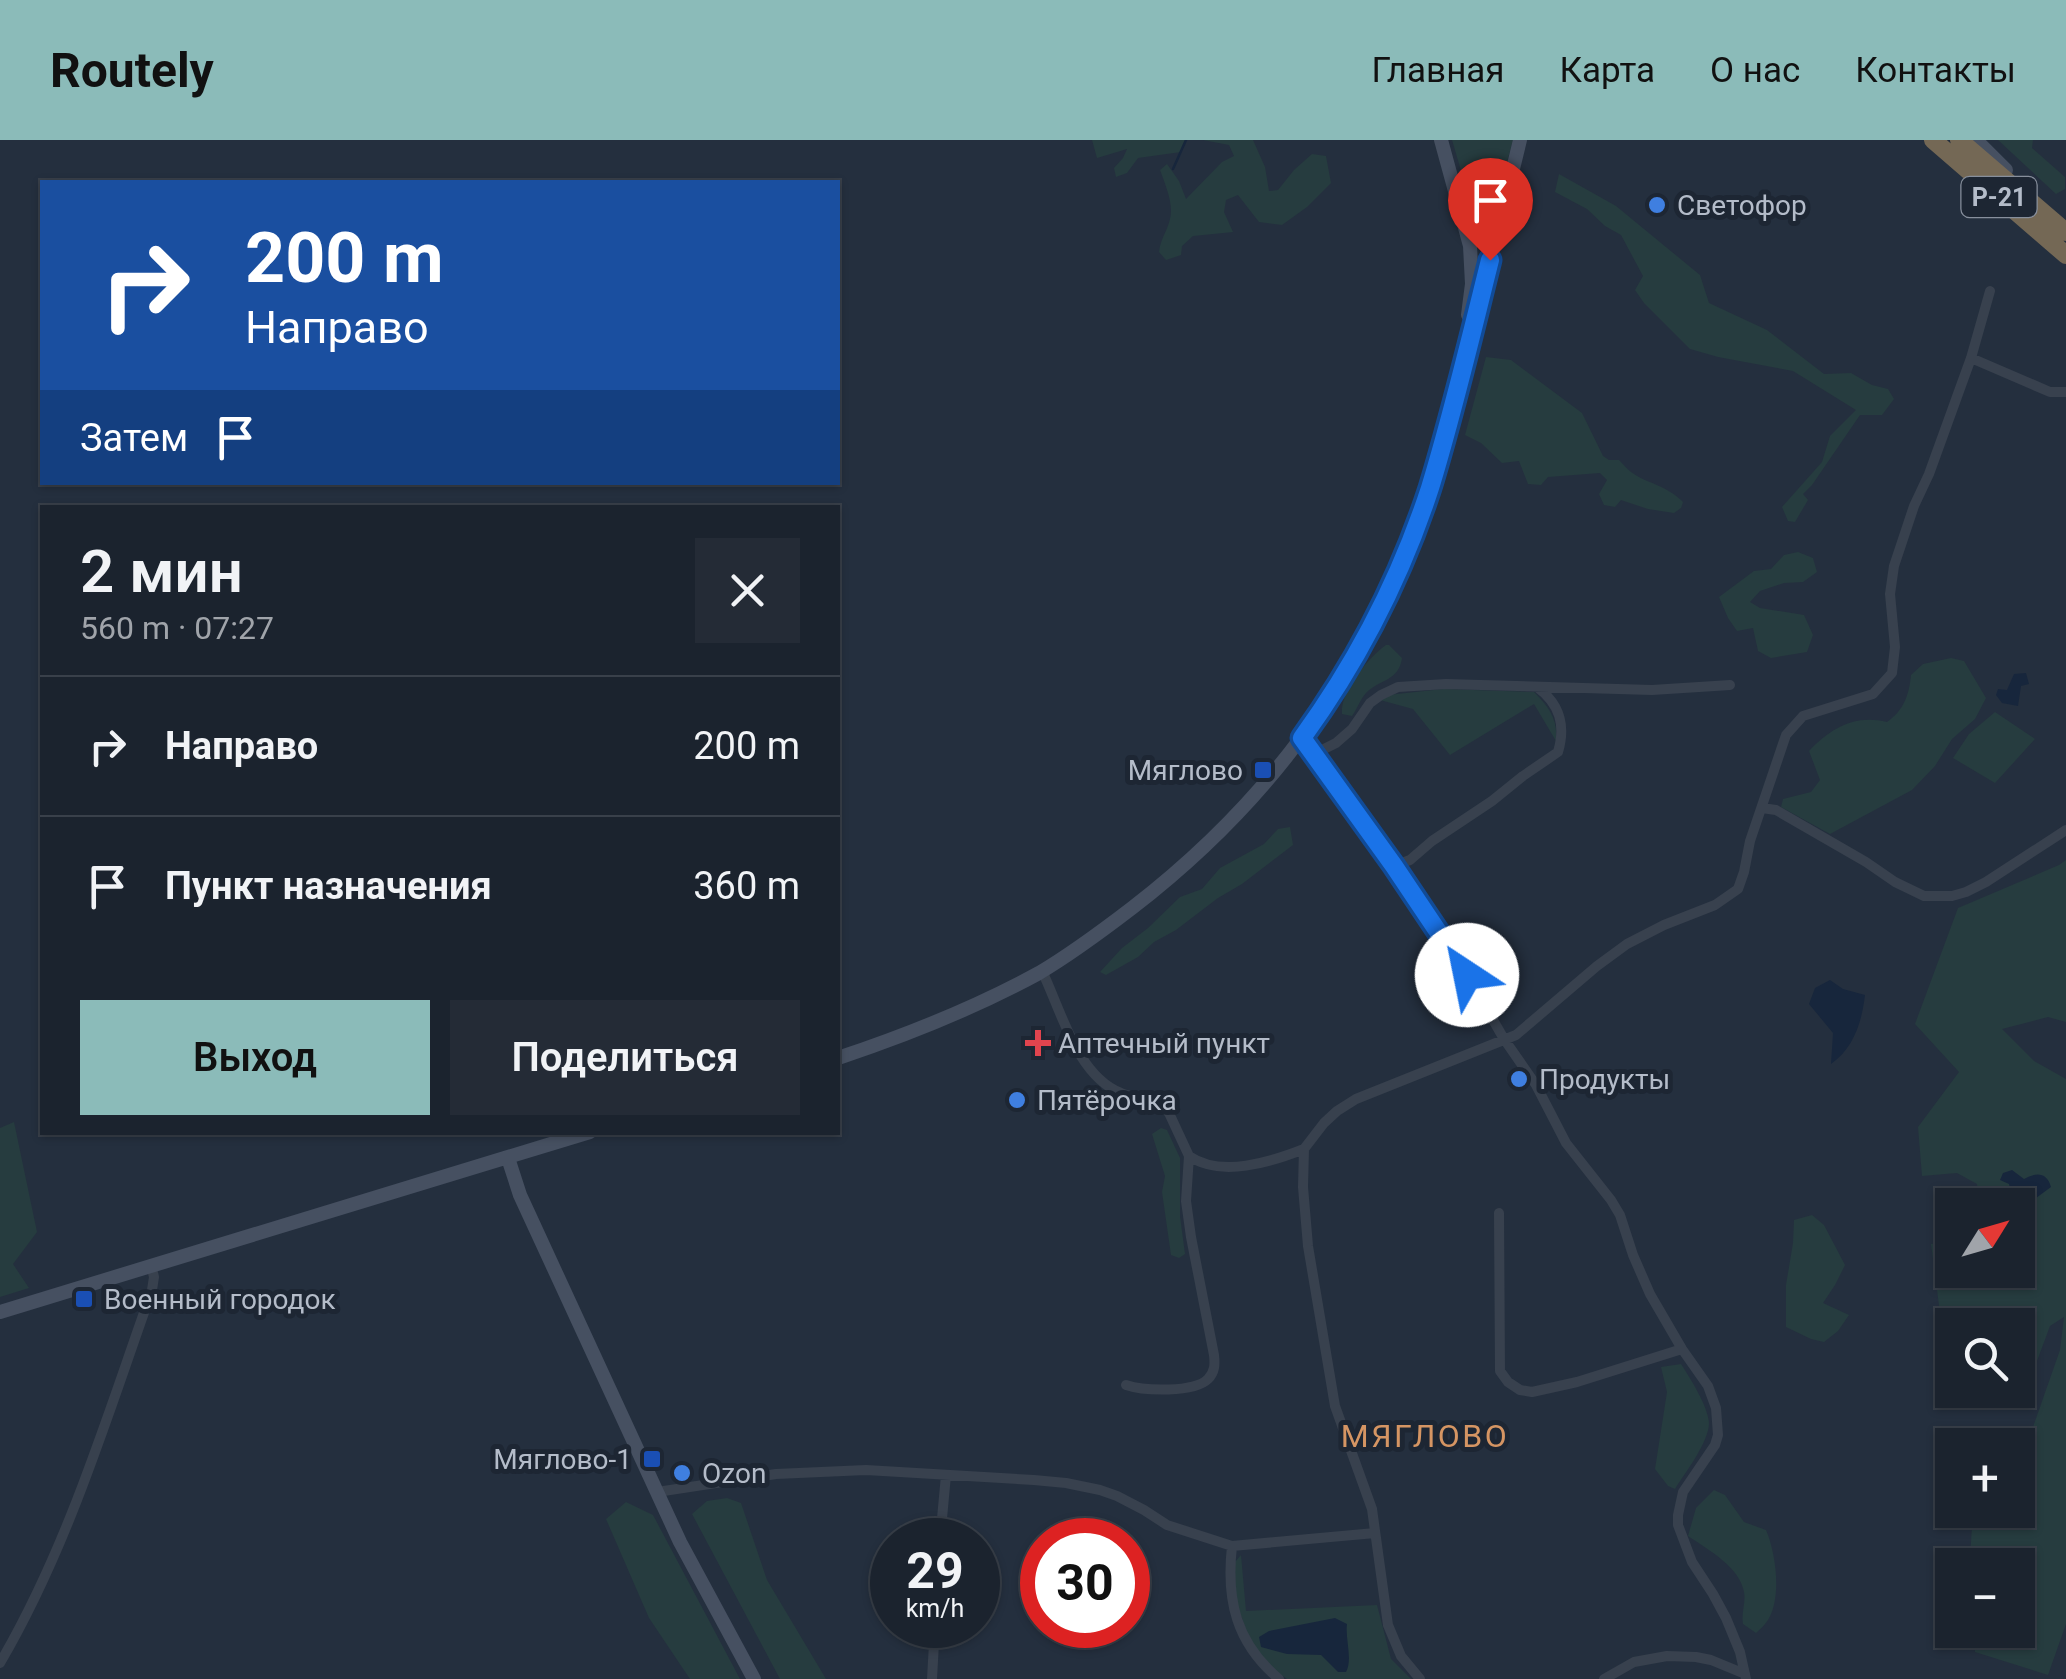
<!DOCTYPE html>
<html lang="ru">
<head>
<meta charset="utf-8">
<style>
  :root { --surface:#1b232e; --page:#242b36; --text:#f1f3f6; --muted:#a0a4aa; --line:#39404a; --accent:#8bbbb9 }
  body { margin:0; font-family:Roboto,sans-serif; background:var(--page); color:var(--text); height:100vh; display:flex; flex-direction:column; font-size:38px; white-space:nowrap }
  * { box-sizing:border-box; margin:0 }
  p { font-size:32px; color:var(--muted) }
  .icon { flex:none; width:55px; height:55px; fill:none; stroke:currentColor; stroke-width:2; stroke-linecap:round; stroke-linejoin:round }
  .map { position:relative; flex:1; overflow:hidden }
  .details { position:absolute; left:40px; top:365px; width:800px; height:630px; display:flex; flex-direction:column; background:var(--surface); border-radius:0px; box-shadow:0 2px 8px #0004,0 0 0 2px var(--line) }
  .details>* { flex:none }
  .banner { position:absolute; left:40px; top:40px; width:800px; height:305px; border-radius:0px; box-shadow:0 2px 8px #0004,0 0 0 2px var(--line); background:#1a4fa0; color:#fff; overflow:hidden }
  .needle { width:65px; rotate:53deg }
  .controls { position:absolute; left:1935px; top:1048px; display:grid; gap:20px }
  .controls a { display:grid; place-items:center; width:100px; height:100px; border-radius:0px; background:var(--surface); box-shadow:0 2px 8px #0004,0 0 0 2px var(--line); font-size:50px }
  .speed { position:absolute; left:870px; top:1378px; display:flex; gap:20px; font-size:50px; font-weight:700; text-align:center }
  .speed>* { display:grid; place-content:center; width:130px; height:130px; border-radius:50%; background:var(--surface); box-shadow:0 2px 8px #0004,0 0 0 2px var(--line); line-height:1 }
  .speed small { font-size:25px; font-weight:400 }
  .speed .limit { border:15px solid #d22; background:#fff; color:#111 }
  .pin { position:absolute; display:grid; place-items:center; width:85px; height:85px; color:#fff; margin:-102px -42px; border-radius:50% 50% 50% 0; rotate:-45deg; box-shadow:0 0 10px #0007 }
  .pin .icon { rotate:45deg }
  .me { position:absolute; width:110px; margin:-55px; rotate:326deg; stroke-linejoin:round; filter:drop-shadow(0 0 8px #0008) }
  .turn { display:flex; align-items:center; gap:35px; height:210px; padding:0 40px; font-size:45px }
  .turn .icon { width:130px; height:130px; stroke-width:2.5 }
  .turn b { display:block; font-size:70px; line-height:85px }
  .then { display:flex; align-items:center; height:95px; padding:0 40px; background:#0003; gap:20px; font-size:38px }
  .round { display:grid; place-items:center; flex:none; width:105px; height:105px; border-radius:0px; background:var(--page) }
  .summary { display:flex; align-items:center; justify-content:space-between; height:170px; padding:0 40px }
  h1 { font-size:60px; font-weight:600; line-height:75px }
  .primary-button { display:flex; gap:20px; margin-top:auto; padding:20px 40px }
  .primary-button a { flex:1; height:115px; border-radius:0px; background:var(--accent); color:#111; font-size:40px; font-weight:600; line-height:115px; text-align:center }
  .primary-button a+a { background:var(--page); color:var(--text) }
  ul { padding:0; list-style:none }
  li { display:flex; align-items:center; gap:30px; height:140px; padding:0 40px; border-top:2px solid var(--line) }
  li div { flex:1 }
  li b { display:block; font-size:38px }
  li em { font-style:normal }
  header { display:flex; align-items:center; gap:60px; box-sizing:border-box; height:140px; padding:0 50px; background:var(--accent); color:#111 }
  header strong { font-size:48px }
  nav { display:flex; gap:55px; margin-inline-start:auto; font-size:35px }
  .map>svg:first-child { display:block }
  .green { fill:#263c3f }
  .water { fill:#17263c }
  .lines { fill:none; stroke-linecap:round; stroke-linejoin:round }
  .stream { stroke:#17263c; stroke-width:2.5 }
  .street { stroke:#38414e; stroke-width:10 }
  .secondary { stroke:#465061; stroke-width:14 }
  .highway { stroke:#746855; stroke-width:18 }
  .route-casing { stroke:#114b97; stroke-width:25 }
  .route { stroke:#1a73e8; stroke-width:18 }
  .shop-dot { fill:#3f7fe0; stroke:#1d2633; stroke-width:4 }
  .transit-dot { fill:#1a4fb4; stroke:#1d2633; stroke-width:4 }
  .health-dot { fill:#e0444e; stroke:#1d2633; stroke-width:4 }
  .labels { text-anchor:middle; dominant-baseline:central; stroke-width:10; stroke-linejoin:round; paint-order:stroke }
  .shield { fill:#1d2633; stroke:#878f9c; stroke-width:2.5 }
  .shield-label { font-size:25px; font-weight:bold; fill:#b4bcc9 }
  .poi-label { font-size:28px; fill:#b4bcc9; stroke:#1d2633; text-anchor:start }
  .quarter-label { font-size:32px; letter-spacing:2.5px; fill:#d59563; stroke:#1d2633 }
</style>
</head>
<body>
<header>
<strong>Routely</strong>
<nav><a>Главная</a><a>Карта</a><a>О нас</a><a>Контакты</a></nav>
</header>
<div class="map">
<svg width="2066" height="1539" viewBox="0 0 2066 1539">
  <rect width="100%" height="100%" fill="#242f3e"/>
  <path class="green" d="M1092,0h94l-5,12 -43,6 -11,15 -11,4 -2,-9 9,-10 4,-9 -30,9z
    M1203,0h50l12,27 4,24 9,-1 16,-20 18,-16 14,2 5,27 -24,24 -25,18 -23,-3 -21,-27 -12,5 -2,12 9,20 -40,4 -11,10 -1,9 -15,5 -7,-8c2,-15 8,-20 11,-33 4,-15 -5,-35 -10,-49l7,-6 12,17 7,18 36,-37 12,-6 -5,-11z
    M1452,0h61l-27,101 -6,-6z
    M1998,0h35l-1,8 33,29v12l-9,5z
    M1559,34l57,32 84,69 9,28 58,27 57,44 27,-1 21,12 16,4 6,10 -12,16h-22l-48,70 -9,9 5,6 -13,22 -7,-1 -6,-14 40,-45 8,-26 26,-26 -63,-39 -75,-14 -28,-8 -46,-46 -9,-13 8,-14 -22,-41 -16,-9 -18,-17 -32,-17z
    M1486,217l25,3 71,53 21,43 6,4h10c4,4 7,8 12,12 16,12 34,12 52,30l-2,6 -7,5 -26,-4 -27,-9 -6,7 -11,-2 -5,-11 8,-14 -7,-7 -52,4 -7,8 -13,-1 -9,-23 -17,2 -21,-20 -16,-8z
    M1798,412l15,6 4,14 -14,10 -19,1 -24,8 -10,11 10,6 44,7 9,20 -6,17 -36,6 -13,-7 -5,-23 -16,3 -9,-13 -9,-21 35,-26 17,-2 13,-14z
    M1386,505h3l13,13c-3,23 -22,21 -36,35 -5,5 -9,16 -14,23l-10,-2c-2,-23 26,-56 44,-69z
    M1951,518l13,3 22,37 -11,21 -23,20 -17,27 -23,24 -82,44 -49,-27 2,-8 28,-7 9,-12 -11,-29c22,-23 46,-37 78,-29 17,-12 22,-27 24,-47l12,-11z
    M1443,549l91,3c15,15 24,27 22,49l-22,-37 -84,51 -37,-46 -33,-9 8,-5z
    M1995,572l40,27 -40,44 -42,-25 16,-24z
    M1290,687l3,18 -51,39 -24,14 -42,32 -22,12 -16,15 -32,18 -6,-3 22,-24 26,-20 32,-31 22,-8 18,-21 44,-24 14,-15z
    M2066,720v162l-18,-5 -46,12 32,32 32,18v545l-18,51 -73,-23 -1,-22h44v-65h-48v-7l3,-48h45v-44l17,-13 -2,-26 27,-77 4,-33 -14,9 -16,43 -16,5v-34l3,-8 -3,1v-8h-66v36l-6,-2 -15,-115 21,-3v29h66v-65h-40l-1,-21 -20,-11 -35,3 -4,-49 41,-55 -44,-48 43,-116 101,-43z
    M14,982l23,110 -24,32 16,24 -29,9v-169z
    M1161,988l6,2 13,28v58l5,38 -6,4 -8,-3 -9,-63 3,-16 -13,-42z
    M1812,1075l12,10 21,40 -10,20 -12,18 26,12 -11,16 -14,11 -13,-3 -25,-12v-42l7,-42 1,-23z
    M1681,1224c9,14 27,42 28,59 0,19 -24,50 -34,66l-7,-3 -13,-17 12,-77 -6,-25z
    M1714,1350l11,5 19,27 22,8c10,23 16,68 2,90 -3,5 -8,9 -12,13l-13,-9c-2,-11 3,-22 1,-32 -4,-25 -37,-43 -56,-56l8,-28z
    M727,1358l14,5 26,77 59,99h-46l-88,-165 15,-13z
    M626,1362l27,13 87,164h-50l-41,-61 -43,-99z
    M1241,1415l5,56 131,-6 14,54 20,20h-124l-18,-13 -17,-19 -17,-49v-36z"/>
  <path class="water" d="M2026,533l3,11 -8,2 -3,20 -16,-3 -6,-8 2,-6 9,1 7,-16z
    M1830,840l13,9 22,6c-3,26 -11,53 -34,69l2,-31 -24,-29 6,-16z
    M2012,1030l12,9c12,-7 23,-7 27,8l-31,23 -2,-5h-4l-5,-21 -9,-4 3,-7z
    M1335,1478l12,6c-2,15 6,35 -1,48h-8l-17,-17 -34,-1 -26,-7 -2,-10 10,-6z"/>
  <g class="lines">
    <path class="stream" d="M1173,29l13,-29"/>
    <path class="street" d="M1971,218l79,34h16
      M1302,598l92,128 73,109 37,64 32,46 30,58 45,57 9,15 13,40 17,39 32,55 26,37 8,22 2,27 -3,10 -32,47 -5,23v10l14,37 21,32 13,24 14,34 6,27
      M1314,614l22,-11 16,-14 18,-26 11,-8 17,-8 48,-3 206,6 78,-5
      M1762,668l14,2 90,52 29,20 29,14h28l14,-4 20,-10 80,-52
      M1394,726l16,-6 22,-19 60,-40 31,-25 35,-24c8,-27 2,-48 -21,-65
      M1042,831c19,39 35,105 79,122 12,5 25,4 38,8l10,12 20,43 -3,45 5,36 23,118c1,9 1,17 -6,24 -14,14 -64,12 -82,6
      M1189,1016c32,22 82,6 115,-7
      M1499,1073l1,158 8,11 12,8 12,2 45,-10 105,-33
      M657,1352l119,-18 90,-4 168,10 32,3 34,7 17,6 27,14 23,15 65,21 143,-13
      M940,1400l6,-65
      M1232,1406c-6,54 4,97 47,133
      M0,1523c68,-116 107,-247 152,-373l2,-13 -3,-12
      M932,1539l3,-54
      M1420,1539l-19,-23 -13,-31 -16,-116 -37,-103 -27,-160 -5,-59 1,-38 20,-26 13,-12 19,-12 160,-64 81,-69 30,-22 37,-19 51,-20 23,-16 6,-17 6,-31 36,-106 17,-19 70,-22 19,-21 3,-26 -5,-53 4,-28 20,-60 15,-32 42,-116 19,-67
      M1604,1539l30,-17 33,-6 29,1 15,3 34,14"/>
    <path class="secondary" d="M1441,0l29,106 2,38 -4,31
      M1976,0l30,30
      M838,918c69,-23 137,-50 201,-85 32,-19 63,-42 93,-65 132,-102 220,-220 281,-375 28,-70 45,-144 63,-217 14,-59 30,-117 44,-176
      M508,1018l12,37 160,347 74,137
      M0,1172l590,-180"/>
    <path class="highway" d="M1933,0l133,115
      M1959,0l107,92"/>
  </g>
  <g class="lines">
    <g class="route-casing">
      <path id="route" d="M1467,835l-73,-109 -92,-128c55,-76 99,-161 128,-250 23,-75 41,-152 60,-228"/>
    </g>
    <use href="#route" class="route"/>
  </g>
  <g class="shop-dot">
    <circle cx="1657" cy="65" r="10"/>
    <circle cx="1519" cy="939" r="10"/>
    <circle cx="1017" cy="960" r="10"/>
    <circle cx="682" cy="1333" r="10"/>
  </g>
  <g class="transit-dot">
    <rect x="1253" y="620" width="20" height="20" rx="5"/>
    <rect x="74" y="1149" width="20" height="20" rx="5"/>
    <rect x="642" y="1309" width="20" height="20" rx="5"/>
  </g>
  <path class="health-dot" d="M1033 888h10v10h10v10h-10v10h-10v-10h-10v-10h10z"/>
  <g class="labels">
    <rect class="shield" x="1961.5" y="37" width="75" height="40" rx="8"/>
    <g class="shield-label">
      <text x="1999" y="57">Р-21</text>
    </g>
    <g class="poi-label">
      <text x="1677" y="65">Светофор</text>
      <text x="1243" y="630" text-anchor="end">Мяглово</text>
      <text x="1058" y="903">Аптечный пункт</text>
      <text x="1539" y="939">Продукты</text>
      <text x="1037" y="960">Пятёрочка</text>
      <text x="104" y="1159">Военный городок</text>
      <text x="632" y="1319" text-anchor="end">Мяглово-1</text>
      <text x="702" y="1333">Ozon</text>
    </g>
    <g class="quarter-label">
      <text x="1425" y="1296">МЯГЛОВО</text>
    </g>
  </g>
</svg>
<div class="controls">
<a><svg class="needle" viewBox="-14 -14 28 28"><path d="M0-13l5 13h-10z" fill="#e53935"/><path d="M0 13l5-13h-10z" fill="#a0a4aa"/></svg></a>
<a><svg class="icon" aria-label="search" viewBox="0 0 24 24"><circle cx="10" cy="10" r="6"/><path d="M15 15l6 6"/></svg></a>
<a>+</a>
<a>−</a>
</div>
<div class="speed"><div>29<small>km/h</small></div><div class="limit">30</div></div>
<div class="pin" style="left:1490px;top:120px;background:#d93025"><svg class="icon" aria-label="arrive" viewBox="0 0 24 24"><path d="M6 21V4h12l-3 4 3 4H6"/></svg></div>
<svg class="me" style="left:1467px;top:835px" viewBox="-20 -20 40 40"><circle r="19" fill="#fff"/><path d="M0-13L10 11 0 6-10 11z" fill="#1a73e8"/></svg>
<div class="banner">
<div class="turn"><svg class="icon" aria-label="right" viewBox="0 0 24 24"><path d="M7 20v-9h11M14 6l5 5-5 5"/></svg><div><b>200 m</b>Направо</div></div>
<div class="then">Затем<svg class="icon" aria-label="arrive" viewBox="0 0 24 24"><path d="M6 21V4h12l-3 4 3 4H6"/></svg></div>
</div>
<section class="details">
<div class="summary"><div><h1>2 мин</h1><p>560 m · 07:27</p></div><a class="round"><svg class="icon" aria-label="close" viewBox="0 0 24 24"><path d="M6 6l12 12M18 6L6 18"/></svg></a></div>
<ul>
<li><svg class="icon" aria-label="right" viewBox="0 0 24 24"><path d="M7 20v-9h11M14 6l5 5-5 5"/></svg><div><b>Направо</b></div><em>200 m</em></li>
<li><svg class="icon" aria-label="arrive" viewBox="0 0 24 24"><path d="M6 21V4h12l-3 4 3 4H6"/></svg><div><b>Пункт назначения</b></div><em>360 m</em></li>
</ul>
<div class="primary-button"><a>Выход</a><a>Поделиться</a></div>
</section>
</div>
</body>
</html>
